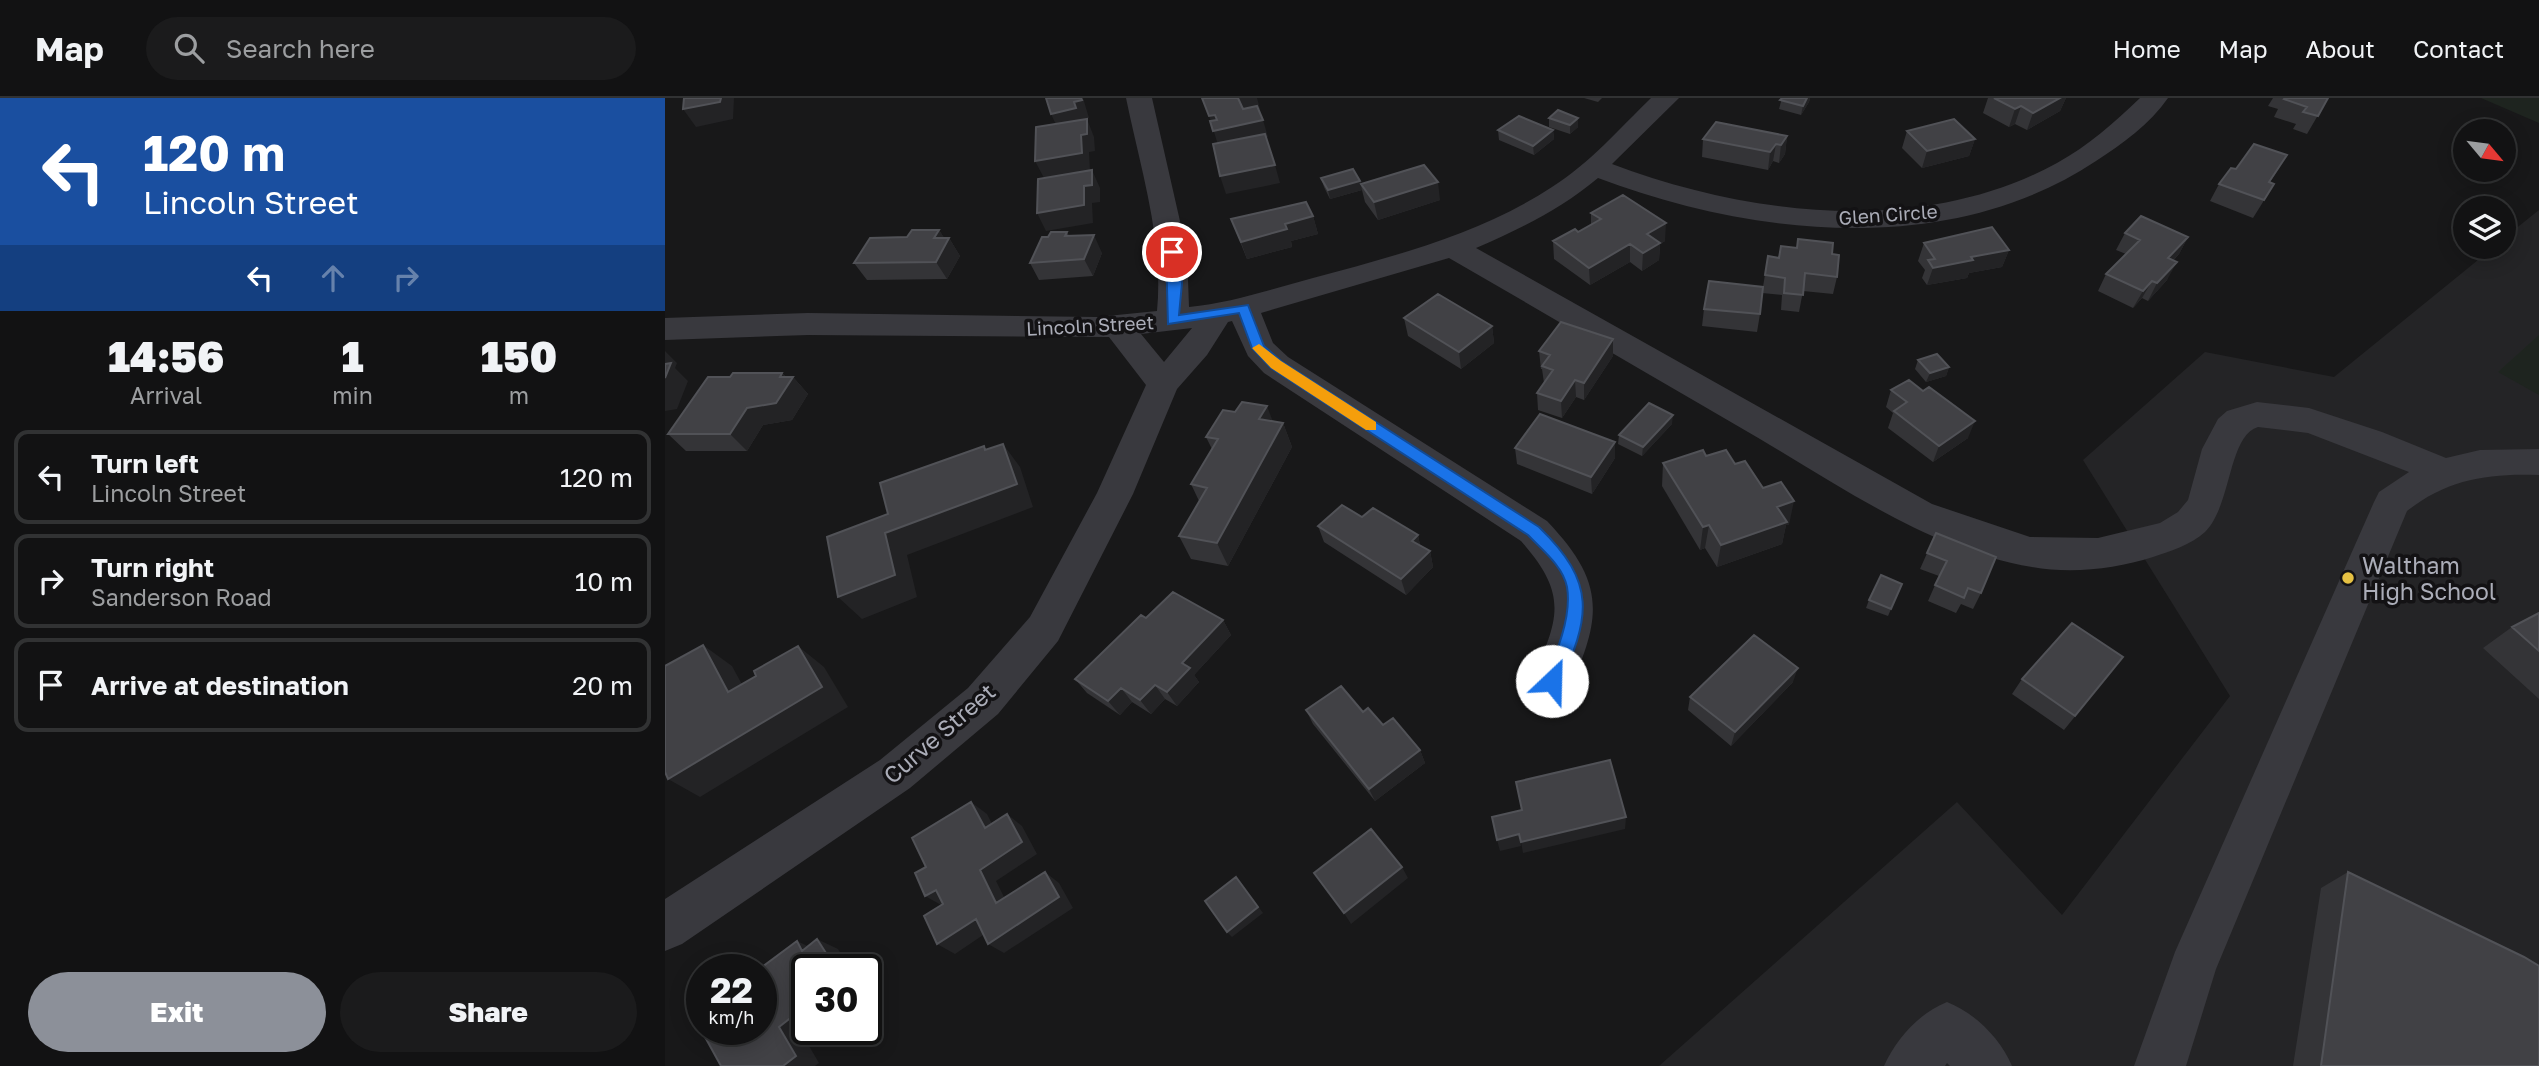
<!DOCTYPE html>
<html lang="en">
<head>
<meta charset="utf-8">
<style>
  :root { --surface:#121213; --page:#1b1b1c; --text:#f1f3f6; --muted:#9c9ea0; --line:#313233; --accent:#8c9099 }
  body { margin:0; font-family:"Golos Text",sans-serif; background:var(--page); color:var(--text); height:100vh; display:flex; flex-direction:column; font-size:26px; white-space:nowrap }
  * { box-sizing:border-box; margin:0 }
  p { font-size:23px; color:var(--muted) }
  .icon { flex:none; width:38px; height:38px; fill:none; stroke:currentColor; stroke-width:2; stroke-linecap:round; stroke-linejoin:round }
  .map { position:relative; flex:1; overflow:hidden }
  .sheet { display:flex; flex-direction:column; background:var(--surface); width:665px }
  .sheet>* { flex:none }
  .top-card { background:#1a4fa0; color:#fff; overflow:hidden }
  .needle { width:46px; rotate:119deg }
  .controls { position:absolute; left:1788px; top:21px; display:grid; gap:14px }
  .controls a { display:grid; place-items:center; width:63px; height:63px; border-radius:50%; background:var(--surface); box-shadow:0 4px 18px #0003,0 0 0 2px var(--line); font-size:35px }
  .speed { position:absolute; left:21px; top:856px; display:flex; gap:14px; font-size:35px; font-weight:700; text-align:center }
  .speed>* { display:grid; place-content:center; width:91px; height:91px; border-radius:50%; background:var(--surface); box-shadow:0 4px 18px #0003,0 0 0 2px var(--line); line-height:1 }
  .speed small { font-size:18px; font-weight:400 }
  .speed .limit { border:4px solid #111; border-radius:10px; background:#fff; color:#111 }
  .pin { position:absolute; display:grid; place-items:center; width:60px; height:60px; color:#fff; margin:-30px; border:4px solid #fff; border-radius:50%; box-shadow:0 2px 7px #0007 }
  .me { position:absolute; width:77px; margin:-38px; rotate:24deg; stroke-linejoin:round; filter:drop-shadow(0 0 5px #0008) }
  .turn { display:flex; align-items:center; gap:24px; height:147px; padding:0 28px; font-size:32px }
  .turn .icon { width:91px; height:91px; stroke-width:2.5 }
  .turn b { display:block; font-size:49px; line-height:60px }
  .lanes { display:flex; align-items:center; height:66px; padding:0 28px; background:#0003; justify-content:center; gap:35px; direction:ltr }
  .lanes .off { opacity:.35 }
  .eta { display:flex; justify-content:space-evenly; align-items:center; height:119px; text-align:center }
  .eta b { font-size:42px; font-weight:800; line-height:49px }
  .cta { display:flex; gap:14px; margin-top:auto; padding:14px 28px }
  .cta a { flex:1; height:80px; border-radius:42px; background:var(--accent); color:#fff; font-size:28px; font-weight:800; line-height:80px; text-align:center }
  .cta a+a { background:var(--page); color:var(--text) }
  ul { padding:0; list-style:none }
  li { display:flex; align-items:center; gap:21px; height:94px; margin:0 14px 10px; padding:0 14px; border:4px solid var(--line); border-radius:14px }
  li div { flex:1 }
  li b { display:block; font-size:26px }
  li em { font-style:normal }
  header { display:flex; align-items:center; gap:42px; box-sizing:border-box; height:98px; padding:0 35px; background:var(--surface); border-bottom:2px solid var(--line) }
  header strong { font-size:33px }
  nav { display:flex; gap:38px; margin-inline-start:auto; font-size:24px }
  .search { width:490px; height:63px; background:var(--page); display:flex; align-items:center; gap:18px; box-sizing:border-box; padding:0 24px; border-radius:38px; color:var(--muted); font-size:26px }
  main { display:flex; flex:1; min-height:0 }
  .map>svg:first-child { display:block }
  .built { fill:#242426 }
  .green { fill:#1e241f }
  .lines { fill:none; stroke-linecap:round; stroke-linejoin:round }
  .minor { fill:#39393e; fill-rule:evenodd }
  .wall { fill:#343437 }
  .shaded-wall { fill:#232325 }
  .building { fill:#414145; stroke:#515257; stroke-width:2 }
  .route { fill:#1a73e8; stroke:#114b97; stroke-width:2 }
  .slow { fill:#f59e0b }
  .poi-dot { fill:#e6c143; stroke:#131214; stroke-width:2.5 }
  .labels { text-anchor:middle; dominant-baseline:central; stroke-width:7; stroke-linejoin:round; paint-order:stroke }
  .far-street-label { font-size:19px; fill:#abadb8; stroke:#131214 }
  .poi-label { font-size:23px; fill:#abadb8; stroke:#131214; text-anchor:start }
  .street-label { font-size:23px; fill:#abadb8; stroke:#131214 }
</style>
</head>
<body>
<header>
<strong>Map</strong>
<div class="search"><svg class="icon" aria-label="search" viewBox="0 0 24 24"><circle cx="10" cy="10" r="6"/><path d="M15 15l6 6"/></svg>Search here</div>
<nav><a>Home</a><a>Map</a><a>About</a><a>Contact</a></nav>
</header>
<main>
<section class="sheet">
<div class="top-card">
<div class="turn"><svg class="icon" aria-label="left" viewBox="0 0 24 24"><path d="M17 20v-9H6M10 6l-5 5 5 5"/></svg><div><b>120 m</b>Lincoln Street</div></div>
<div class="lanes"><svg class="icon" aria-label="left" viewBox="0 0 24 24"><path d="M17 20v-9H6M10 6l-5 5 5 5"/></svg><svg class="icon off" aria-label="ahead" viewBox="0 0 24 24"><path d="M12 20V5M6 11l6-6 6 6"/></svg><svg class="icon off" aria-label="right" viewBox="0 0 24 24"><path d="M7 20v-9h11M14 6l5 5-5 5"/></svg></div>
</div>
<div class="eta">
<div><b>14:56</b><p>Arrival</p></div>
<div><b>1</b><p>min</p></div>
<div><b>150</b><p>m</p></div>
</div>
<ul>
<li><svg class="icon" aria-label="left" viewBox="0 0 24 24"><path d="M17 20v-9H6M10 6l-5 5 5 5"/></svg><div><b>Turn left</b><p>Lincoln Street</p></div><em>120 m</em></li>
<li><svg class="icon" aria-label="right" viewBox="0 0 24 24"><path d="M7 20v-9h11M14 6l5 5-5 5"/></svg><div><b>Turn right</b><p>Sanderson Road</p></div><em>10 m</em></li>
<li><svg class="icon" aria-label="arrive" viewBox="0 0 24 24"><path d="M6 21V4h12l-3 4 3 4H6"/></svg><div><b>Arrive at destination</b></div><em>20 m</em></li>
</ul>
<div class="cta"><a>Exit</a><a>Share</a></div>
</section>
<div class="map">
<svg width="1874" height="968" viewBox="0 0 1874 968">
  <rect width="100%" height="100%" fill="#181819"/>
  <path class="built" d="M1874,112v856h-880l298,-264 105,113 168,-219 -147,-236 122,-108 129,25 160,-130h10v-9z"/>
  <path class="green" d="M1816,0h58v25z
    M1874,237v60l-41,-23z"/>
  <g class="lines">
    <path class="minor" d="M461,0h26l35,154 2,55c42,-4 83,-18 124,-29 82,-22 167,-44 239,-91 37,-23 68,-59 99,-89h28l-67,66c138,52 310,73 445,-1 31,-17 57,-40 83,-65h28c-18,26 -46,46 -72,63 -146,97 -342,76 -498,17 -37,31 -78,51 -122,70l456,256 98,33 68,1 62,-15 18,-11 10,-12 14,-51 16,-30 9,-8 30,-9 52,6 73,24 64,26 34,-8 59,-1v26c-50,-2 -92,4 -132,36l-191,458 -30,97h-52l41,-114 199,-450 5,-10 30,-20 -101,-39 -50,-6c-30,9 -26,78 -53,105 -14,13 -35,19 -52,25 -38,12 -81,17 -121,10 -99,-16 -187,-78 -272,-128 -103,-60 -207,-121 -311,-181l-188,55 12,30 15,14 259,164c60,63 55,97 20,173l-15,5 -15,-5 -6,-13c28,-62 38,-86 -10,-140l-257,-168 -16,-17 -16,-35 -4,1 -21,33 -30,34 -44,105 -75,147 -60,73 -88,74 -228,156 -17,7v-52l215,-139 88,-72 62,-71 67,-124 49,-108 -37,-48 -301,-2 -143,5v-22l143,-5 289,4 60,-6c7,-71 -17,-144 -31,-213zM527,230l-28,34 -23,-28z
      M1282,904c28,11 53,36 65,64h-62l-3,-3 -2,3h-61c12,-27 35,-53 63,-64z"/>
  </g>
  <path class="wall" d="M919,0h18l-4,4z
    M1117,0h28l-1,4 -8,13 -22,-6z
    M1323,0h78l-6,13 -33,19 -12,-6 -6,3 -26,-14z
    M1608,0h55l-21,36 -14,-5 3,-5 -22,-7 4,-8 -10,-3z
    M884,20l29,9 -8,7 -21,-7z
    M833,32h55l1,9 -20,16 -35,-15z
    M1242,33l68,8 -6,17 -47,12 -20,-20z
    M1122,38l-2,18 -6,9 -6,-2 -5,9 -66,-13 1,-18z
    M1622,57l-17,27 -7,20 -10,16 -43,-17 9,-17 17,-15z
    M656,80l39,3 1,3 79,16 -62,20 -13,-18 -3,-12 -32,9 -6,-12z
    M926,115l74,28 -5,3 -1,16 -17,11 -12,-9 -40,23 -36,-26 -1,-18 25,-9 13,-7z
    M648,118l5,18 -27,7 1,6 -45,12 -16,-40z
    M274,132l5,8h5l11,18 -13,23 -80,1 -13,-17 53,-26z
    M402,134l2,4 33,17 -9,23 -54,4 -9,-17 18,-26z
    M1460,135l63,4 -9,17 -6,7 -6,19 -19,21 -6,-3 -9,10 -35,-17 8,-17 20,-20 -10,-4z
    M1133,141l34,15 5,23 -4,17 -30,-3 -4,21 -18,-2 1,-15 -20,-2 6,-37 11,2 18,-10z
    M1259,145l85,7 -7,17 -33,6 -2,5 -40,7 -5,-7 3,-8 -7,-9z
    M1039,211l56,5 -3,18 -55,-6z
    M739,220l88,8 2,17 -33,26 -53,-33z
    M948,241v17l-29,44 -8,-3 -14,21 -24,-8 -1,-17 7,-10 -2,-14h-1l-2,-18z
    M1253,262l31,7 -3,9 -20,6 -11,-13z
    M117,275l4,4h7l15,17 -16,26 -29,5 -16,26h-61l-18,-17 62,-57z
    M1226,292l77,48 -35,24 -45,-34 5,-15 -7,-6z
    M570,314l48,11 9,24 -64,119 -37,-7 -12,-23 20,-35 -8,-17 21,-35 -6,-12z
    M1007,326l-30,32 -24,-12 1,-9z
    M950,344v16l-23,36 -75,-30 -2,-16z
    M1041,358l83,69h-3l-4,19 -65,23 -12,-19 -5,2 -38,-64 1,-23z
    M697,419l56,18 2,10 10,6 3,16 -27,28 -82,-53 -6,-16z
    M1271,435l45,60 -8,16 -12,-5 -5,9 -28,-12 11,-25 -19,-7z
    M1237,486l-14,32 -22,-8 3,-8z
    M1874,515v86l-56,-51 29,-21z
    M481,520l77,2 8,15 -37,40 5,7 -22,24 -12,-7 -14,15 -19,-12 -12,13 -33,-22 -12,-14z
    M1458,559l-59,73 -52,-36 10,-15z
    M1128,584l-62,64 -43,-36 2,-13z
    M641,612l57,2 57,38 5,13 -50,38 -62,-77z
    M1683,774l191,194h-246l28,-178z"/>
  <path class="shaded-wall" d="M56,0h13l-1,21 -37,8 -13,-18z
    M416,0h2l6,20 -7,1 2,6 -25,6 -8,-17z
    M573,0h19l3,11 -17,4z
    M1142,0h3l-1,4 -8,13 2,-9z
    M1395,0h6l-6,13 -33,19 6,-17z
    M1356,8l-6,18 -6,3 6,-18z
    M550,17l48,5 5,17 -49,11 -10,-32z
    M913,20v9l-8,7v-9z
    M422,21l7,18 1,14 -6,1 1,19 -46,7 -9,-17 46,-26z
    M888,32l1,9 -20,16 -1,-9z
    M1122,38l-2,18 -6,9 2,-18z
    M1310,41l-6,17 -47,12 5,-17z
    M1111,46l-3,17 -5,9 2,-18z
    M610,67l5,18 -54,11 -6,-18z
    M427,72l8,18v14l-8,1 1,20 -47,8 -9,-18 47,-27z
    M695,83l2,9 -32,9 -2,-9z
    M773,84l2,18 -62,20 -4,-18z
    M648,118l5,18 -27,7 1,6 -45,12 -6,-17 44,-18z
    M1001,125l-1,18 -5,3 -1,16 -17,11 1,-18 4,-19z
    M274,132l8,12 2,-4 11,18 -13,23 -11,-17 -2,-24z
    M429,137l8,18 -9,23 -9,-17z
    M1523,139l-9,17 -21,22 10,-18z
    M965,146v18l-40,23 -1,-17z
    M1344,152l-7,17 -33,6 -2,5 -40,7 6,-17 38,-11z
    M1512,164l-10,18 -19,21 9,-18z
    M1487,183l-10,17 -9,10 10,-17z
    M827,228l2,17 -33,26 -2,-17z
    M948,241v17l-29,44v-17z
    M0,253l12,12 -2,5 13,13 -11,28 -12,2z
    M1284,269l-3,9 -20,6 4,-9z
    M117,275l8,8 3,-4 15,17 -16,26 -29,5 -16,26 -17,-17 17,-26 33,-31z
    M910,282l1,17 -14,21 -1,-17z
    M602,308l9,24 -17,-11z
    M1008,317l-1,9 -30,32 1,-9z
    M1310,323l-7,17 -35,24 6,-16z
    M618,325l9,24 -64,119 -11,-23z
    M950,344v16l-23,36 -1,-17z
    M338,346l17,23 13,40 -126,48 10,42 -55,22 -24,-22 47,-64z
    M1129,403l-5,24h-3l-4,19 -65,23 4,-22 56,-38z
    M1044,427l-4,23 -5,2 3,-23z
    M753,437l3,16 -9,-10z
    M765,453l3,16 -27,28 -5,-16z
    M558,522l8,15 -37,40 5,7 -22,24 -10,-14 15,-29z
    M38,547l29,21 25,46 -29,-20z
    M133,548l26,21 24,40 -148,90 -32,-18z
    M1133,570l-5,14 -62,64 4,-14z
    M490,587l10,14 -14,15 -11,-14z
    M456,590l11,14 -12,13 -12,-14z
    M755,652l5,13 -50,38 -6,-12z
    M306,704l16,12 13,26 -15,-12z
    M342,716l15,12 15,28 -41,27 16,32 -16,-10 -16,-33z
    M961,719l-1,12 -102,24 -2,-11z
    M854,736l2,12 -21,5 -3,-11z
    M737,769l6,11 -57,46 -7,-11z
    M380,774l14,11 14,25 -69,45 -16,-9z
    M571,779l27,36 -31,24 -5,-5z
    M271,792l17,11 -10,5 -18,-10z
    M311,821l16,10 -37,25 -18,-10z
    M152,841l21,10 13,21h-19z
    M132,843l21,10h-16z
    M142,907v24h2l-7,5 17,29 -4,3h-32l-4,-39z"/>
  <path class="building" d="M19,0h37l-1,4 -37,7z
    M381,0h35l1,2 -8,2 2,6 -25,6z
    M537,0h36l5,11 14,-3 6,14 -50,11 -3,-10 7,-1 -2,-5 -6,1z
    M1117,0h25l-4,8 -23,-6z
    M1329,0h66l-27,15 -12,-7 -6,3z
    M1620,0h43l-10,18 -15,-4 4,-5 -23,-8z
    M893,12l20,8 -8,7 -21,-7z
    M854,18l34,14 -20,16 -35,-16z
    M422,21v15l-6,1 1,18 -47,8 1,-34z
    M1289,21l21,20 -48,12 -20,-20z
    M1051,24l71,14 -6,9 -5,-1 -6,8 -67,-13z
    M600,36l10,31 -55,11 -7,-32z
    M1589,46l33,11 -18,27 5,2 -10,16 -45,-16 12,-16 5,1z
    M759,67l14,17 -64,20 -13,-18z
    M688,71l7,12 -32,9 -7,-12z
    M427,72v15l-8,1v19l-47,8 1,-34z
    M958,97l43,28 -19,11 13,9 -17,10 -13,-9 -41,24 -36,-27 22,-12 3,3 23,-13 -10,-6z
    M641,104l7,14 -28,8 2,5 -46,13 -10,-23z
    M1476,118l47,21 -20,21 9,4 -20,21 -5,-2 -9,10 -37,-17 34,-34 -15,-7z
    M1327,129l17,23 -38,7 2,3 -40,8 -5,-8 7,-1 -11,-16z
    M247,132h27l-5,8h15l-13,24 -82,1 16,-25 37,-1z
    M386,134h16l-2,4 29,-1 -10,24 -54,4 12,-26h6z
    M1133,141l35,4 -1,11 7,1 -2,22 -32,-4 -2,22 -19,-2 1,-15 -20,-3 3,-19 11,2 2,-12 16,2z
    M1044,183l54,6 -3,27 -56,-5z
    M773,196l54,32 -33,26 -55,-34z
    M896,224l52,17 -29,44 -9,-3 -14,21 -24,-8 16,-23 -11,-4 8,-11 -11,-4z
    M1272,256l12,13 -19,6 -12,-13z
    M6,265l-6,15v-14z
    M68,275h49l-2,4h13l-17,26 -29,5 -17,26h-62l40,-57h22z
    M1244,282l14,11 6,-4 46,34 -36,25 -45,-35 13,-9 -16,-12z
    M577,304l25,4 -8,13 24,4 -66,120 -38,-7 28,-48 -16,-4 27,-45 -12,-2 17,-27 12,2z
    M984,305l24,12 -30,32 -24,-12z
    M875,316l75,28 -24,35 -76,-29z
    M338,346l14,40 -132,49 10,42 -57,22 -11,-60 61,-23 -8,-31 104,-37 1,4z
    M1038,352l3,6 20,-6 9,14 10,-3 18,27 18,-6 13,19 -17,6 10,15 -66,23 -12,-20 -6,2 -40,-64z
    M677,407l20,12 11,-9 45,27 -6,6 18,10 -29,28 -83,-53z
    M1271,435l60,24 -15,36 -13,-5 -4,10 -29,-13 12,-24 -20,-8z
    M1216,477l21,9 -11,25 -22,-9z
    M508,494l50,28 -41,43 8,5 -23,24 -12,-7 -15,15 -19,-12 -13,13 -33,-22 66,-64 5,3z
    M1874,515v38l-27,-24z
    M1407,525l51,34 -48,59 -53,-37z
    M1089,537l44,33 -63,64 -45,-35z
    M38,547l25,47 28,-16 -2,-5 44,-25 24,41 -154,92 -3,-7v-106z
    M676,588l22,26 5,-4 15,17 10,-7 27,32 -51,39 -63,-79z
    M945,662l16,57 -105,25 -2,-8 -22,6 -5,-23 30,-7 -6,-28z
    M306,704l14,26 22,-14 15,28 -42,28 16,33 49,-31 14,25 -71,47 -12,-25 -39,25 -13,-28 19,-12 -7,-14 -11,6 -10,-23 11,-6 -14,-29z
    M706,731l31,38 -58,46 -30,-40z
    M1683,774l176,85 15,9v100h-218z
    M571,779l22,30 -31,25 -22,-31z
    M152,841l18,28 -3,3h-25v35l-28,22 17,29 -13,10h-62l-27,-49 8,-6v18h59v-59h-3l39,-29 5,10z"/>
  <path class="route" d="M507,150l6,4 4,31 -3,32 69,-10 16,41 17,15 258,166c58,56 52,90 19,160l-6,2 -8,-8c12,-26 28,-64 23,-94 -4,-21 -25,-37 -39,-52l-257,-167 -19,-20 -13,-35 -71,11 -2,-72z"/>
  <path class="slow" d="M594,246l22,17 95,61v8h-10l-95,-62 -19,-20z"/>
  <circle class="poi-dot" cx="1683" cy="480" r="7"/>
  <g class="labels">
    <g class="far-street-label">
      <text transform="translate(1223 116) rotate(-4)">Glen Circle</text>
      <text transform="translate(425 227) rotate(-3)">Lincoln Street</text>
    </g>
    <g class="poi-label">
      <text x="1697" y="467">Waltham<tspan x="1697" dy="26">High School</tspan></text>
    </g>
    <g class="street-label">
      <text transform="translate(274 635) rotate(-41)">Curve Street</text>
    </g>
  </g>
</svg>
<div class="controls">
<a><svg class="needle" viewBox="-14 -14 28 28"><path d="M0-13l5 13h-10z" fill="#e53935"/><path d="M0 13l5-13h-10z" fill="#9c9ea0"/></svg></a>
<a><svg class="icon" aria-label="layers" viewBox="0 0 24 24"><path d="M12 4l9 5-9 5-9-5zM3 14l9 5 9-5"/></svg></a>
</div>
<div class="speed"><div>22<small>km/h</small></div><div class="limit">30</div></div>
<div class="pin" style="left:507px;top:154px;background:#d93025"><svg class="icon" aria-label="arrive" viewBox="0 0 24 24"><path d="M6 21V4h12l-3 4 3 4H6"/></svg></div>
<svg class="me" style="left:887px;top:583px" viewBox="-20 -20 40 40"><circle r="19" fill="#fff"/><path d="M0-13L10 11 0 6-10 11z" fill="#1a73e8"/></svg>
</div>
</main>
</body>
</html>
